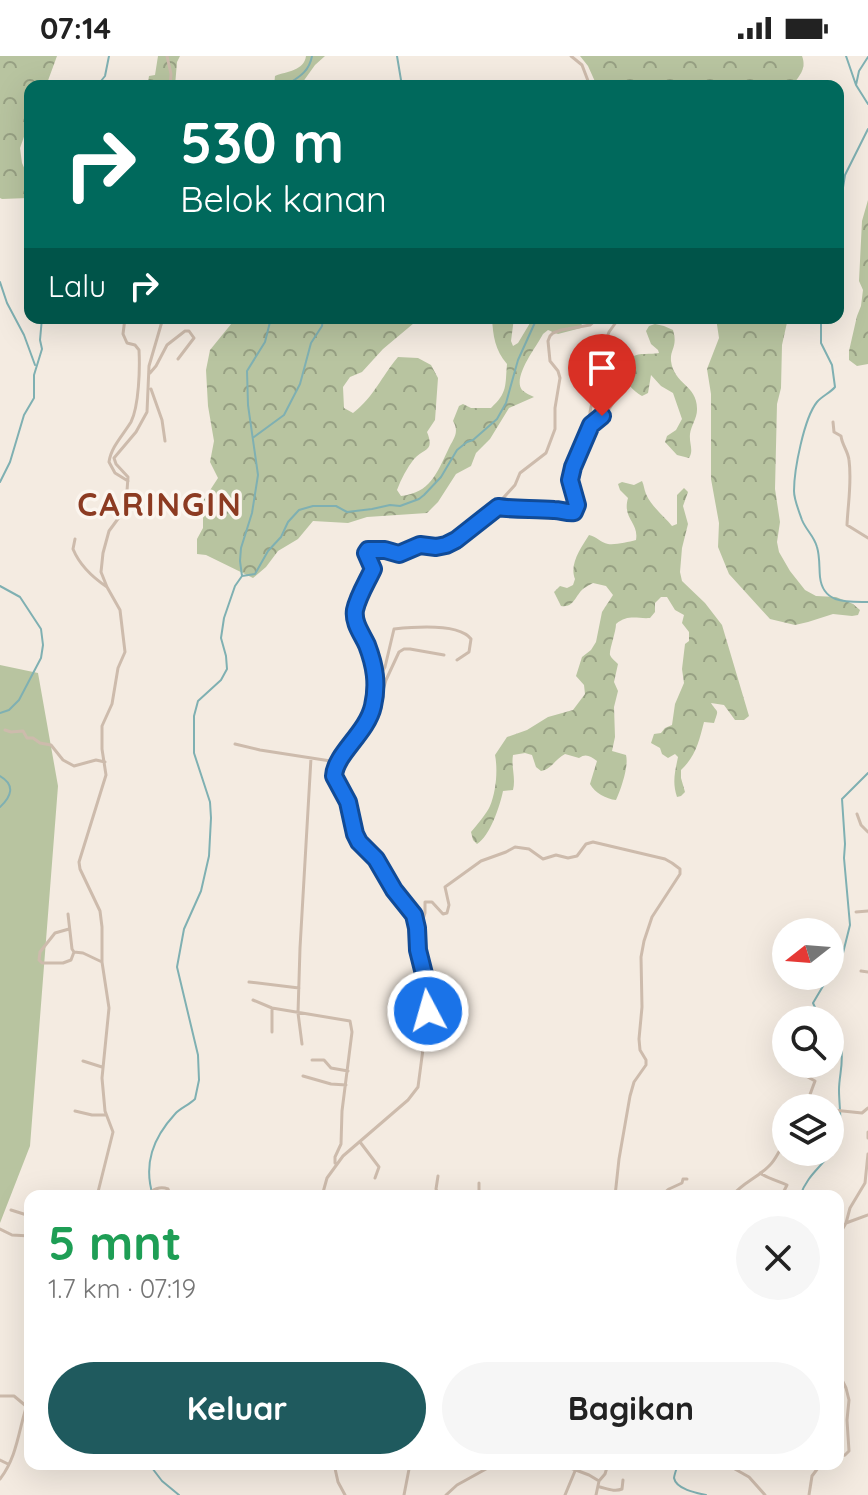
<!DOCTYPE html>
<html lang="id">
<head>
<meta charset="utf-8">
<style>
  :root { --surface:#fff; --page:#f6f6f6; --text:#222; --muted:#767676; --accent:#1f5a5e }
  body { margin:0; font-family:Quicksand,sans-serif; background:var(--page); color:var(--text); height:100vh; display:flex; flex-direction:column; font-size:30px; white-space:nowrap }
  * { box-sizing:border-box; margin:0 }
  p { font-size:26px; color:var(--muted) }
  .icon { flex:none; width:44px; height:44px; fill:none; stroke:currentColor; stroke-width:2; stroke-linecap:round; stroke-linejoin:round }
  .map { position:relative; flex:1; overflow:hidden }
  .panel { position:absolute; left:24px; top:1134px; width:820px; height:280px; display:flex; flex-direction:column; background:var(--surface); border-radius:16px; box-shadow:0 8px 32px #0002 }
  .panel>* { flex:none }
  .top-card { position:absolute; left:24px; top:24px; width:820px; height:244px; border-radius:16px; box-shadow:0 8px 32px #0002; background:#00695c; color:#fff; overflow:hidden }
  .needle { width:52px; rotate:253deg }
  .controls { position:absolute; left:772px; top:862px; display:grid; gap:16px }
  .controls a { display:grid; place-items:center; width:72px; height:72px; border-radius:50%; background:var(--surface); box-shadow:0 8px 32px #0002; font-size:40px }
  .pin { position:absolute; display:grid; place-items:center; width:68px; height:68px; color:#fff; margin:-82px -34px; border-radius:50% 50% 50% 0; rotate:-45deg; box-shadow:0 0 8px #0007 }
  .pin .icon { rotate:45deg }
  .me { position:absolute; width:88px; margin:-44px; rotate:354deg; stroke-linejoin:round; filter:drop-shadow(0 0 6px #0008) }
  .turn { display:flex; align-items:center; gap:28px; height:168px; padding:0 24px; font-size:36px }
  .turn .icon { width:104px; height:104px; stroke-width:2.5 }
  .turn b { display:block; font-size:56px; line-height:68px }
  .then { display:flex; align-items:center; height:76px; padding:0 24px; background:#0003; gap:16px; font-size:30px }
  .round { display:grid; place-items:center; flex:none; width:84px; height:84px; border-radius:42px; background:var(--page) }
  .headline { display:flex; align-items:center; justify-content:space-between; height:136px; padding:0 24px }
  h1 { font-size:48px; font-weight:700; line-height:60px; color:#1e9e55 }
  .action { display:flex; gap:16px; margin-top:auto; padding:16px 24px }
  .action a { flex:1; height:92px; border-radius:48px; background:var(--accent); color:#fff; font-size:32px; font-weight:700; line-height:92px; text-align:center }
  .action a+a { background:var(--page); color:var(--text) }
  .status { display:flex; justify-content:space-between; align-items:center; height:56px; padding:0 40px; background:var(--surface); direction:ltr }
  .status svg { height:22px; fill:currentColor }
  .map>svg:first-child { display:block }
  .green { fill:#b8c4a0 }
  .forest { fill:url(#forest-crowns) }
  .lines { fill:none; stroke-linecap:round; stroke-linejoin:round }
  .stream { stroke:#7fb0b2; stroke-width:2 }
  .street { stroke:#cdbbac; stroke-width:3 }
  .route-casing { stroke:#114b97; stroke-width:20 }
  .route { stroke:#1a73e8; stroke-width:14 }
  .labels { text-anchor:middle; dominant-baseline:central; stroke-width:7; stroke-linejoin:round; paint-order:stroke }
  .district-label { font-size:32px; font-weight:bold; letter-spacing:2px; fill:#8c3b22; stroke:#fbf5ee }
</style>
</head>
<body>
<div class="status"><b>07:14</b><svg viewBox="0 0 49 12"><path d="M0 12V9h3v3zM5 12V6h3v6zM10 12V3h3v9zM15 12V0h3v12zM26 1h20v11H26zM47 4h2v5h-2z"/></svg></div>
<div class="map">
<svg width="868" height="1439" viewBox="0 0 868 1439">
  <defs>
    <pattern id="forest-crowns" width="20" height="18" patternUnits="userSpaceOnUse" patternTransform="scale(2)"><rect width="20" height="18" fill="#b8c4a0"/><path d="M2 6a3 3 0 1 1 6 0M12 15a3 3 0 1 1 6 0" fill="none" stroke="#97a083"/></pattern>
  </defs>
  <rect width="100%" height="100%" fill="#f4ebe1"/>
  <path class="green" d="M306,0h19l-10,9 -15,21h-26l1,-10c12,-5 29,-5 31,-20z
    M0,609l38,8 20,113 -28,360 -30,77z"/>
  <path class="forest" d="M0,0h57l-11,30h-16v34l-10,28 2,15 8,18v15l-2,2 -26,1 -2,-1z
    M158,0h22l-3,6 -2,24h-18l-9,-4 1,-6 6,-1z
    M580,0h222c5,13 -3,20 -10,30h-195l-9,-20z
    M868,144v164l-11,2 -8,-6v-9l8,-35 4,-10 2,-16 -4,-9 3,-60z
    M236,262h184l-37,31 -21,23 -12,5 -7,10 1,21 9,5c21,-16 28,-36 45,-56l20,1 13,7 7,13 -3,42 -8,12c8,20 -3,16 -13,27 -7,9 -13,20 -17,31l4,6c29,-3 36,-23 47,-46 5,-11 12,-17 5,-29l6,-15 4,-2 8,4h20c17,-16 14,-22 16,-44 -12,-14 -14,-28 -15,-46h22l-3,23 2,5 5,-3 15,-25h50l-2,10 -23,6 -10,-4 -5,4c-6,12 -31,43 -21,56 3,3 8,5 12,7l-25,11 -19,31 -14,14 -5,13 -15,8 -18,28 -11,11 -60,4 -19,6 -35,-2 -15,18 -20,12 -12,16 -13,11 -47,-23 -9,-1v-15l6,-11v-27l15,-23 -8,-16 4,-21 -6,-35 -2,-36 4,-20z
    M716,262h72l-6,27 -1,43 -4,16 -2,85 5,33 -3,20 2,10 11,19 15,19 11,6 20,1 17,7 7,6 -2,5 -6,1 -19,-2 -25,8 -13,3 -25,-6 -41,-45 -11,-27 1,-24 -8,-44v-85l-4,-25 12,-31z
    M655,268l9,2 9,4c5,17 -3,19 -2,31 3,24 27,24 26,49 0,8 -6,16 -7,24 -1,10 4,16 -1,24l-12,-3 -12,-13 2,-6 9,-6 6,-11 -9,-26 -12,-7 -10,-11 -3,18 -6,3c-13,-7 -28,-26 -10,-39 8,-5 18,-2 27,-4l-1,-3 -7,-6 -5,-13 3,-5z
    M642,425c2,4 2,8 4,13 5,12 18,22 26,32l5,-2v-29l7,-7 4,4 -5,14 5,18 -6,24 -2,24 2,9 23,22 17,22 27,91 -5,4h-9l-11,-15 -13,-2c7,11 8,5 3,20l-10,-1c-5,19 -8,34 -23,48v8l4,14 -4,4 -4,1c-5,-15 -2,-25 1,-40l-3,-3 -7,4 -6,-4 -2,-6 -9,-5 3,-9 7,-1 4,-5 7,-3 3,-21 9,-21 -2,-14 3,-25 4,-3v-9l-7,-9 2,-8 -9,-5 -8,-13h-6l-6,6v9l-5,6c-13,1 -22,-4 -34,6 0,8 -7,26 -6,31 1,3 5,6 8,9l-4,18 4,9 -4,16 1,30 -3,14 14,4c3,11 -5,34 -10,45 -10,-1 -21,-7 -26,-16l7,-23c-7,-5 -11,-8 -18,-3l-14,-4c-10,5 -13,15 -24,17l-5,-4 -4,-12 -7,-2 -12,2c-2,12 3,23 0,35l-10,1c-3,15 -13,45 -26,53l-4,-4 -2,-8c5,-6 16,-19 19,-26 6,-14 8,-36 5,-51l12,-18 20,-7 21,-13 25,-7 12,-16 -1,-9 -8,-9 6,-19 9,-7 5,-8 6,-30 11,-17 -7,-9 -13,-3c-2,1 -9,5 -10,6 -8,7 -9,19 -22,17l-7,-14 6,-6 7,2 6,-3 2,-6c-6,-15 6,-31 14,-44 7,1 12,8 19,9 8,1 20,-2 28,-4 3,-18 -14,-21 -8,-42l-8,-8 -2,-6 4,-2 12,3z"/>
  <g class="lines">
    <path class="stream" d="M397,0l5,30
      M846,0l10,29 12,19
      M856,29l3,-14 9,-14
      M97,30l8,-10 4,-20
      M285,30c12,-8 24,-13 27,-30
      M838,162l7,-43 23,-46
      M0,226l7,21 17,32 11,30
      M821,262v25l11,22 3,22c-5,6 -13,9 -18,15 -13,16 -23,68 -23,89 0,9 5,20 8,29 4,10 12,16 15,27 3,10 2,20 3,30 3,27 27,25 48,25
      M254,381l30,-22 16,-31 11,-41 11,-17 1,-8
      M0,426l10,-20 14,-47 10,-17v-23l8,-26 -2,-9 2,-22
      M242,520l13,-2 13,-23 13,-14 7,-15 11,-12 14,-4h23l11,6 25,-3 18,-4 10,1 19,-7 5,-4 17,-18 16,-27 10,-8 6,-2 24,-21 9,-16 12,-43 19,-42
      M0,530l20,11 21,32 2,16 -2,13 -22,42 -10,10 -9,3
      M0,720c16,9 11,21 0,31
      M830,919l13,-22 7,-28 -6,-67 1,-14 -3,-45 26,-26
      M825,964l-7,-6 -5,-11 16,-27
      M153,1140c-10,-32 0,-58 22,-82 5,-6 14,-9 20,-15l4,-19 -1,-25 -21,-88 7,-38 17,-38 8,-35 2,-38 -1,-16 -16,-49v-37l4,-15 23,-21 6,-11 -1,-13 -5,-18 3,-20 11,-32 7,-10 -2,-15 1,-13 11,-35 6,-38 -10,-70 -1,-34 18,-29 6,-24
      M800,1140c8,-23 24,-30 35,-50 9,-17 4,-37 4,-56 0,-14 5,-28 2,-43 -1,-7 -6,-16 -11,-22
      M149,1408l13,17 17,14
      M678,1408c-1,3 -4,12 -4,14 2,11 22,15 32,17"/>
    <path class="street" d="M167,0l4,18 -1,12
      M571,0l11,9 8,21
      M125,262l-2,16 4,9 8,2 4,5c1,18 0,56 -8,72 -8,13 -20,25 -22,40l6,11 13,8
      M150,317l6,-7 11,-21 18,-14h4l5,7 -16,21
      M151,333l11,31 3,21
      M833,366l1,10 7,4c1,9 7,15 8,24 3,22 -1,43 -2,65l21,13
      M591,369l15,-11 7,-11
      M495,451l20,-22 5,-12 26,-20 9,-24v-21l5,-30 -2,-7 -8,-10 -2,-20 2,-5 3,-3 8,-3 29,-5 8,-7
      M75,483l-2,10c7,17 19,28 34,38
      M377,625l8,-14 9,-38c19,-2 65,-6 77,10l-2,13 -12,8
      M371,657c8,-26 5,-49 -7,-74 -4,-9 -10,-18 -9,-29 2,-14 12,-28 18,-41l-6,-10v-8c11,-4 20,2 31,2 9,1 15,-8 24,-8 9,-1 15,3 25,-1 20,-7 33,-28 51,-37l39,3 13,-1 24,3 3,-7 -7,-22v-7l14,-38 6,-10v-16l13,-63 6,-17 10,-14
      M5,674l6,2 12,-1 4,7h6l7,5 11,2 12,15 11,6 22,-6 9,2
      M235,688l25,6 77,12
      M857,758l4,11 7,7
      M856,856l12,-1
      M68,858l4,35 2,3 9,1 19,9
      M69,873l-14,4 -15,19 -1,8 3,3h21l8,-3 3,-8
      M417,881l8,-24v-11h7l11,12 4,-1 2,-8 -4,-18 36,-26 25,-9 9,-5 14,2 14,10 13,-4 12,3 9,-2 9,-12 7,-2 72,17 7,4 8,6v5l-28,43 -8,24 -3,16 1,50 -3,32 1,11 6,10v5l-12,17 -4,14 -11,63 -4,37
      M416,889c-3,9 2,28 10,33
      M861,915l7,1
      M249,926l50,6
      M253,944l19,8 78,13 2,11 -10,79 -1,33 -6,13v6
      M272,976v-24
      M302,988l-4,-31 2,-65 11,-190
      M312,1004h12l7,8 17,3
      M83,1005l19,6
      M796,1011l10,9 9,5 -10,27
      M303,1020l28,8 15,1
      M833,1054l29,3 6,-5
      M75,1055l17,4h14
      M868,1076v6
      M360,1086l19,25 -4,11
      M760,1117c9,6 18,8 27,12l-4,8 2,3
      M438,1120l-2,13 3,7
      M97,1140l16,-64 -8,-21 -3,-33 7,-70 -7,-46v-35l-2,-16 -20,-42 -1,-7 27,-87 -4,-26v-23l10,-22 6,-36 7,-16 -5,-42 -13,-23 -6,-15 2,-19 6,-22 14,-19 3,-7 2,-28 -12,-13 -2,-6 22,-26 11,-20 2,-46 14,-48
      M148,1140c4,-7 12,-10 20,-7l3,7
      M322,1140l5,-18 16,-22 65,-56 10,-13 10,-76v-21l-10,-40 -2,-28 -2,-7 -20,-25 -18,-31 -17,-17 -4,-8 -6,-29 -14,-24 -1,-11 3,-8 20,-24 22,-34 7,-24 13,-28 5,-3h6l34,6
      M479,1140v-13
      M661,1140l8,-7 13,-6 1,-4h4
      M732,1140c10,-13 27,-19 38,-31 7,-7 9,-16 16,-23
      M11,1154l19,6
      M846,1167l22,-8
      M0,1173l12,6 18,1
      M838,1181l8,-14 4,-15 15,-25 3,-29
      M838,1310l1,8 7,14 3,12 -2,20 2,31 -4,4 -7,2
      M0,1340h14l12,10
      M0,1404l8,4
      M334,1408l4,18 7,13
      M560,1408l29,11 10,6 -3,14
      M726,1408l23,13 16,18
      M0,1423c19,-24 19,-56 30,-83
      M599,1425l6,-7 3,-10
      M600,1431c8,2 15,5 22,2l1,-9
      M404,1439l6,-31
      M446,1439l11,-10 38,-21
      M565,1439l10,-24
      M809,1439l3,-19 9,-12"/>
  </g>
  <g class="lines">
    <g class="route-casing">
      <path id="route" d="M428,955v-21l-10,-40 -1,-22 -3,-13 -20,-25 -18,-31 -17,-17 -4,-8 -7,-32 -14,-26c1,-22 33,-43 39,-70 5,-22 2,-40 -6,-61 -5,-11 -14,-22 -12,-35 3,-14 12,-28 18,-41l-7,-16 2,-3h17l14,4 21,-9 16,2 10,-2 10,-5 42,-33c19,3 37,1 56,3 7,0 13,3 20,2l3,-7 -7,-25 3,-13 18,-42 11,-9"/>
    </g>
    <use href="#route" class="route"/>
  </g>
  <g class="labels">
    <g class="district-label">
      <text x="160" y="448">CARINGIN</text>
    </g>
  </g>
</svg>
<div class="controls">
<a><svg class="needle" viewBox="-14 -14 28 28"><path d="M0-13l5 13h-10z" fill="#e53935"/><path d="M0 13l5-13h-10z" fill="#767676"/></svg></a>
<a><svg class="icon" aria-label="search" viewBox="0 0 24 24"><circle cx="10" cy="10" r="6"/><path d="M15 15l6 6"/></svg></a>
<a><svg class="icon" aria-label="layers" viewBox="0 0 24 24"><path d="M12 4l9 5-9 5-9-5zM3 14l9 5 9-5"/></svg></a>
</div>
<div class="pin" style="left:602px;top:360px;background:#d93025"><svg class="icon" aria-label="arrive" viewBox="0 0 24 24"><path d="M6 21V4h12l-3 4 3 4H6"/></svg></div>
<svg class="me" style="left:428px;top:955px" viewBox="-20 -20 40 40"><circle r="17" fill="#1a73e8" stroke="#fff" stroke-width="3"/><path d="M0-11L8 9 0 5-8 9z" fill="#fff"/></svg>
<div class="top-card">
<div class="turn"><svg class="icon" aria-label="right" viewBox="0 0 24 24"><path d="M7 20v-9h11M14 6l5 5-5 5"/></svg><div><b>530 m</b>Belok kanan</div></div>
<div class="then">Lalu<svg class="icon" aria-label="right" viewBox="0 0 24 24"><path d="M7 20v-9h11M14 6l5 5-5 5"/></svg></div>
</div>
<section class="panel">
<div class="headline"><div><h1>5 mnt</h1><p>1.7 km · 07:19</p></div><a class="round"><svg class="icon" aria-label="close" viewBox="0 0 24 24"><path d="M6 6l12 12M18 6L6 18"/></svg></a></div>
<div class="action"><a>Keluar</a><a>Bagikan</a></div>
</section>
</div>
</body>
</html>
